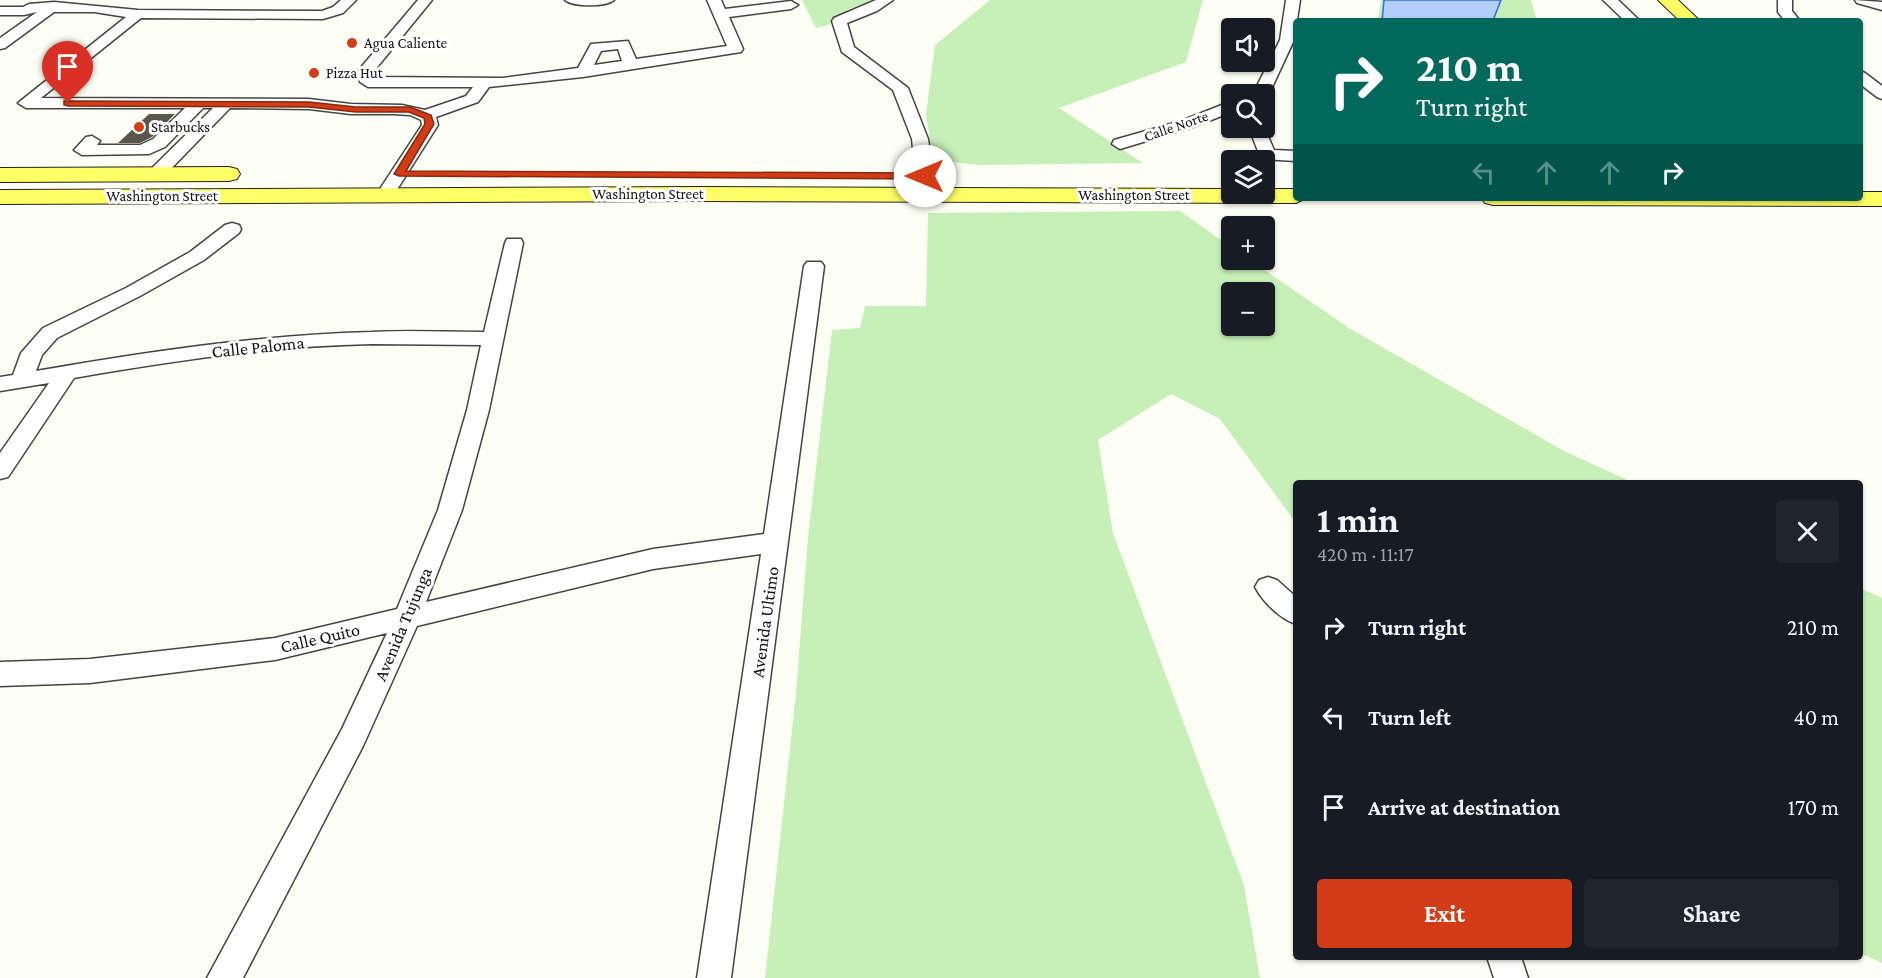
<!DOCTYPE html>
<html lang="en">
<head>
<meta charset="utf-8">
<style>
  :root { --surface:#171b24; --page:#20242c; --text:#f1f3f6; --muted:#9ea1a6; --accent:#d23d17 }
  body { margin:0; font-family:"Crimson Pro",serif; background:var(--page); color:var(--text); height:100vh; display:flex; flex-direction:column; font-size:22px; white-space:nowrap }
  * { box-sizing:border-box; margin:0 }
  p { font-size:20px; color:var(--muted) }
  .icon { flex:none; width:33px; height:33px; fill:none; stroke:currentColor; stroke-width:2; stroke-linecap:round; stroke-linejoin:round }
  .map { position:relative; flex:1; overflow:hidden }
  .side { position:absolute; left:1293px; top:480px; width:570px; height:480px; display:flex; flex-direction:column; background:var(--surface); border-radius:6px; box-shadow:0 2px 4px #0004 }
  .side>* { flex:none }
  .hud { position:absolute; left:1293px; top:18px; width:570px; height:183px; border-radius:6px; box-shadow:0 2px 4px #0004; background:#00695c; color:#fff; overflow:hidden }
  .buttons { position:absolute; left:1221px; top:18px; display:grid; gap:12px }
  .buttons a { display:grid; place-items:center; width:54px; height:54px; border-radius:6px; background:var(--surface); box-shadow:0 2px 4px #0004; font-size:30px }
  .pin { position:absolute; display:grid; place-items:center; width:51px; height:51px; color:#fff; margin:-62px -26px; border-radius:50% 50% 50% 0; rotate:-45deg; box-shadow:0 0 6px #0007 }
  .pin .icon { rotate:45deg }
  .me { position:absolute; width:66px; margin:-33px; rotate:270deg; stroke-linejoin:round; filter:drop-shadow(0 0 4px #0008) }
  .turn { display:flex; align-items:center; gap:21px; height:126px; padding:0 24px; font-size:27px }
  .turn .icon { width:78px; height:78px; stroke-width:2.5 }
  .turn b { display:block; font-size:42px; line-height:51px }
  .lanes { display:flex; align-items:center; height:57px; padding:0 24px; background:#0003; justify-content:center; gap:30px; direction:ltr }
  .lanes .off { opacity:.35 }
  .round { display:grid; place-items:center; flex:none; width:63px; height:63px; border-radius:6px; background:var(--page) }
  .headline { display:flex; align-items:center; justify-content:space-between; height:102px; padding:0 24px }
  h1 { font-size:36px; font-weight:700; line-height:45px }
  .button { display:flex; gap:12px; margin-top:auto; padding:12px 24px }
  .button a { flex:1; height:69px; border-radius:6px; background:var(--accent); color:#fff; font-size:24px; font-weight:700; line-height:69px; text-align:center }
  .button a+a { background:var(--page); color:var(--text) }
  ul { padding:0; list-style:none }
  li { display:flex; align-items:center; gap:18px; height:90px; padding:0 24px }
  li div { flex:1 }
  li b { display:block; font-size:22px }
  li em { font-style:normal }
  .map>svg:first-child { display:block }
  .green { fill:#c7efb8; fill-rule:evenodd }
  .water { fill:#b2cefd; stroke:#316ddc; stroke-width:1.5 }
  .building { fill:#5b554b }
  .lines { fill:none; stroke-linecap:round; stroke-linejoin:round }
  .minor-casing { stroke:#444; stroke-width:3 }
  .major-casing { stroke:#222; stroke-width:2 }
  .minor { fill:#fff; fill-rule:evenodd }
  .major { fill:#feff64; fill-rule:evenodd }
  .route { fill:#d23d17; stroke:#88280f; stroke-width:1.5 }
  .poi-dot { fill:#d23d17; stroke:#fff; stroke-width:2 }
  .labels { text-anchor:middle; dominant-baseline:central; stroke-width:6; stroke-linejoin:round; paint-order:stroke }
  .far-poi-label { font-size:15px; fill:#111; stroke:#fff; text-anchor:start }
  .far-street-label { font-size:15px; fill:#111; stroke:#fff }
  .street-label { font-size:18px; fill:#111; stroke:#fff }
</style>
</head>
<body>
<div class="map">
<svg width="1882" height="978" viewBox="0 0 1882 978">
  <rect width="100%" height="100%" fill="#fefff4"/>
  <path class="green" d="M802,0h73l-28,10 -19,15 -12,3z
    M990,0h213l-17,62 -127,46 84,55 -164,2 -46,-5 -7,-46 9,-69z
    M1381,0h150l6,21h-159z
    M1180,211l51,36 1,13h18l99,68 215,123 70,32h-338v40l-76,-104 -49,-25 -73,46 15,93 131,352 16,93h-495l31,-285 12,-156 24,-207 28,-2 5,-22h61l2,-93zM1264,292v34h-32v-34z
    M1860,588l22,10v365l-22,-10z"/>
  <path class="water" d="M1384,0h117l-7,18 -4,3h-108z"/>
  <path class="building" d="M149,114h26l-23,23 -12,6h-22z"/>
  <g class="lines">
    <g class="minor-casing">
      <path id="minor" d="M341,0h15l-13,13 -20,6 -182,-1 -100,80 268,1 42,5 51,1 23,5 41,-14 7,-9h-105l-8,-5 -2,-11 60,-71h14l-58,71 1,6 128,1 75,-10 13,-24 37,-3 8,18 91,-13 -20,-46h14l4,9 66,-8 7,4 -7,4 -62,8 14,32 -2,3 -158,25 -94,10 -11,15 -42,15 2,8 -47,74h-12l-3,-4 46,-70 -1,-5 -11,-5 -17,-1h-42l-42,-5 -79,-1 -68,70h-12l-3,-4 3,-4 63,-62h-10l-38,39 -16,7 -67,1 -8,-5 12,-13 6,-1 8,5 -3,4h43l13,-6 32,-31h-159l-8,-5 108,-86 -32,-5h-40l-49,36 -5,1v-11l37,-26 -13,3h-24v-8h23l6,-3 25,-2 84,8 184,1 11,-4zM618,49l4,12 -28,4 7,-14z
        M565,0h49c-8,7 -41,7 -49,0z
        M876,0h17l-16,11 -30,12 7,24 54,41 20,51 6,37 -3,4h-12l-3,-4 -4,-37 -19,-49 -51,-38 -10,-31 2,-3z
        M1286,0h14l-6,40 -25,54 -5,4v-4h-11l27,-54z
        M1603,0h15l22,21h-15z
        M1778,0h14v11l8,10h-15l-7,-9z
        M1855,0l27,2v8l-25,-7z
        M1860,71l5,2 17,13v13l-5,-2 -17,-13z
        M1232,101v11l-39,15 -73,22 -8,-5 2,-4 67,-19z
        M1264,127l10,23 22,1v10l-35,-2 -12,-31z
        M232,223l7,2 2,4 -2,4 -35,27 -64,36 -83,42 -15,17 -6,16c110,-19 222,-36 335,-39 37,-2 76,0 113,0l21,-89 2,-4h14l2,4 -34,167 -27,100 -36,92 227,-53 111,-15 40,-268 3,-4h14l3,4 -93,712h-34l64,-424 -108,15 -236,57 -54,120 -120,232h-36l135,-249 45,-96 -112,27 -185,23 -90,3v-24l90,-3 185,-21 122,-29 41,-99 29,-100 14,-65c-36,0 -72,-1 -109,-1 -100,2 -200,17 -298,34l-66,99 -8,2v-26l49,-70 -49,8v-14l13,-2 8,-22 22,-25 83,-40 64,-36 35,-27z
        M1268,577l9,3 19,17v27c-16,-5 -33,-22 -41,-37l4,-7z
        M1487,957h34l7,21h-34z"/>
    </g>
    <g class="major-casing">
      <path id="major" d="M1658,0h20l22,21h-20z
        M229,167l8,2 3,5 -3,5 -8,2 -229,1v-14z
        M697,187l535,2v5h32v-5h32v9h10l-10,5 -599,-2 -697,3v-14z
        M1860,192h22v14l-389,-1 -8,-2 -4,-5h379z"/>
    </g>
    <use href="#minor" class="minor"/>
    <use href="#major" class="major"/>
  </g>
  <path class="route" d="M64,101l245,1 47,5h54l21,8 3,9 -28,47 519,2 5,3 -5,3 -526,-3 -5,-2 31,-50 -1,-6 -15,-6h-53l-47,-5 -241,-1 -4,-1z"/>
  <g class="poi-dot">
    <circle cx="352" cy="43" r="6"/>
    <circle cx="314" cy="73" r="6"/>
    <circle cx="139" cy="127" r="6"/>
  </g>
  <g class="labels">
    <g class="far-poi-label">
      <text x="364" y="43">Agua Caliente</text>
      <text x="326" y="73">Pizza Hut</text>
      <text x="151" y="127">Starbucks</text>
    </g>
    <g class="far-street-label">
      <text transform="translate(1176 126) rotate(-19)">Calle Norte</text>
      <text x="648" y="194">Washington Street</text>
      <text x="1134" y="195">Washington Street</text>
      <text x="162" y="196">Washington Street</text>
    </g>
    <g class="street-label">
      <text transform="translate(258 347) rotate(-6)">Calle Paloma</text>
      <text transform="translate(765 622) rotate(-82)">Avenida Ultimo</text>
      <text transform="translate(403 624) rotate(-67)">Avenida Tujunga</text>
      <text transform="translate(320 638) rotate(-13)">Calle Quito</text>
    </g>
  </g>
</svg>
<div class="buttons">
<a><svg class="icon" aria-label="sound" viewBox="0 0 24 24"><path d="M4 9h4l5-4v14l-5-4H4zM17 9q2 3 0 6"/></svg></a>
<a><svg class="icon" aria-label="search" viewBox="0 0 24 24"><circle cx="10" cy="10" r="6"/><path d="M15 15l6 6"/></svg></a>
<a><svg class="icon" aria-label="layers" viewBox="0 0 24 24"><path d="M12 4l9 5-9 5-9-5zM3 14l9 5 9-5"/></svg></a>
<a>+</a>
<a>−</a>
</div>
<div class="pin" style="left:68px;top:103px;background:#d93025"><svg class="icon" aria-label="arrive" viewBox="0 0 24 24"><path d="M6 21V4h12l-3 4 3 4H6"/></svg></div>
<svg class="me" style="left:925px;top:176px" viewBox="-20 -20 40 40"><circle r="19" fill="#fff"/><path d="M0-13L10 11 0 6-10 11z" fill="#d23d17"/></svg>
<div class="hud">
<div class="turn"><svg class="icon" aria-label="right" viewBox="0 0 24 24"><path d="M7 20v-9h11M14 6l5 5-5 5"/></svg><div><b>210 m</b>Turn right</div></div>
<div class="lanes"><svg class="icon off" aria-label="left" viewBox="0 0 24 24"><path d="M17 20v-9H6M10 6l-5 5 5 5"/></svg><svg class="icon off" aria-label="ahead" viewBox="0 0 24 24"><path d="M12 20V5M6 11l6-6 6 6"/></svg><svg class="icon off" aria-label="ahead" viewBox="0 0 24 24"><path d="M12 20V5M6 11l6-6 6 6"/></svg><svg class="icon" aria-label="right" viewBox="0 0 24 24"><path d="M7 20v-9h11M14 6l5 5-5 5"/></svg></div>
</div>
<section class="side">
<div class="headline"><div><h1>1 min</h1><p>420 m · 11:17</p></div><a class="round"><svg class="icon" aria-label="close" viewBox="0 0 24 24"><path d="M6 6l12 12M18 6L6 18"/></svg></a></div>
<ul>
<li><svg class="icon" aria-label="right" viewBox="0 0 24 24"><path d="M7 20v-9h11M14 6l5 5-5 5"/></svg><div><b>Turn right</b></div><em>210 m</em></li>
<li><svg class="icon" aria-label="left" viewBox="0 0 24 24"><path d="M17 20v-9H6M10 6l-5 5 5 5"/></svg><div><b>Turn left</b></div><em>40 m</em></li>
<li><svg class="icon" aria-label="arrive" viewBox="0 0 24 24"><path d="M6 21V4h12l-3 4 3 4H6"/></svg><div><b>Arrive at destination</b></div><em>170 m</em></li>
</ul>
<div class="button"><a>Exit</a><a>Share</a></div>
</section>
</div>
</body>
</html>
